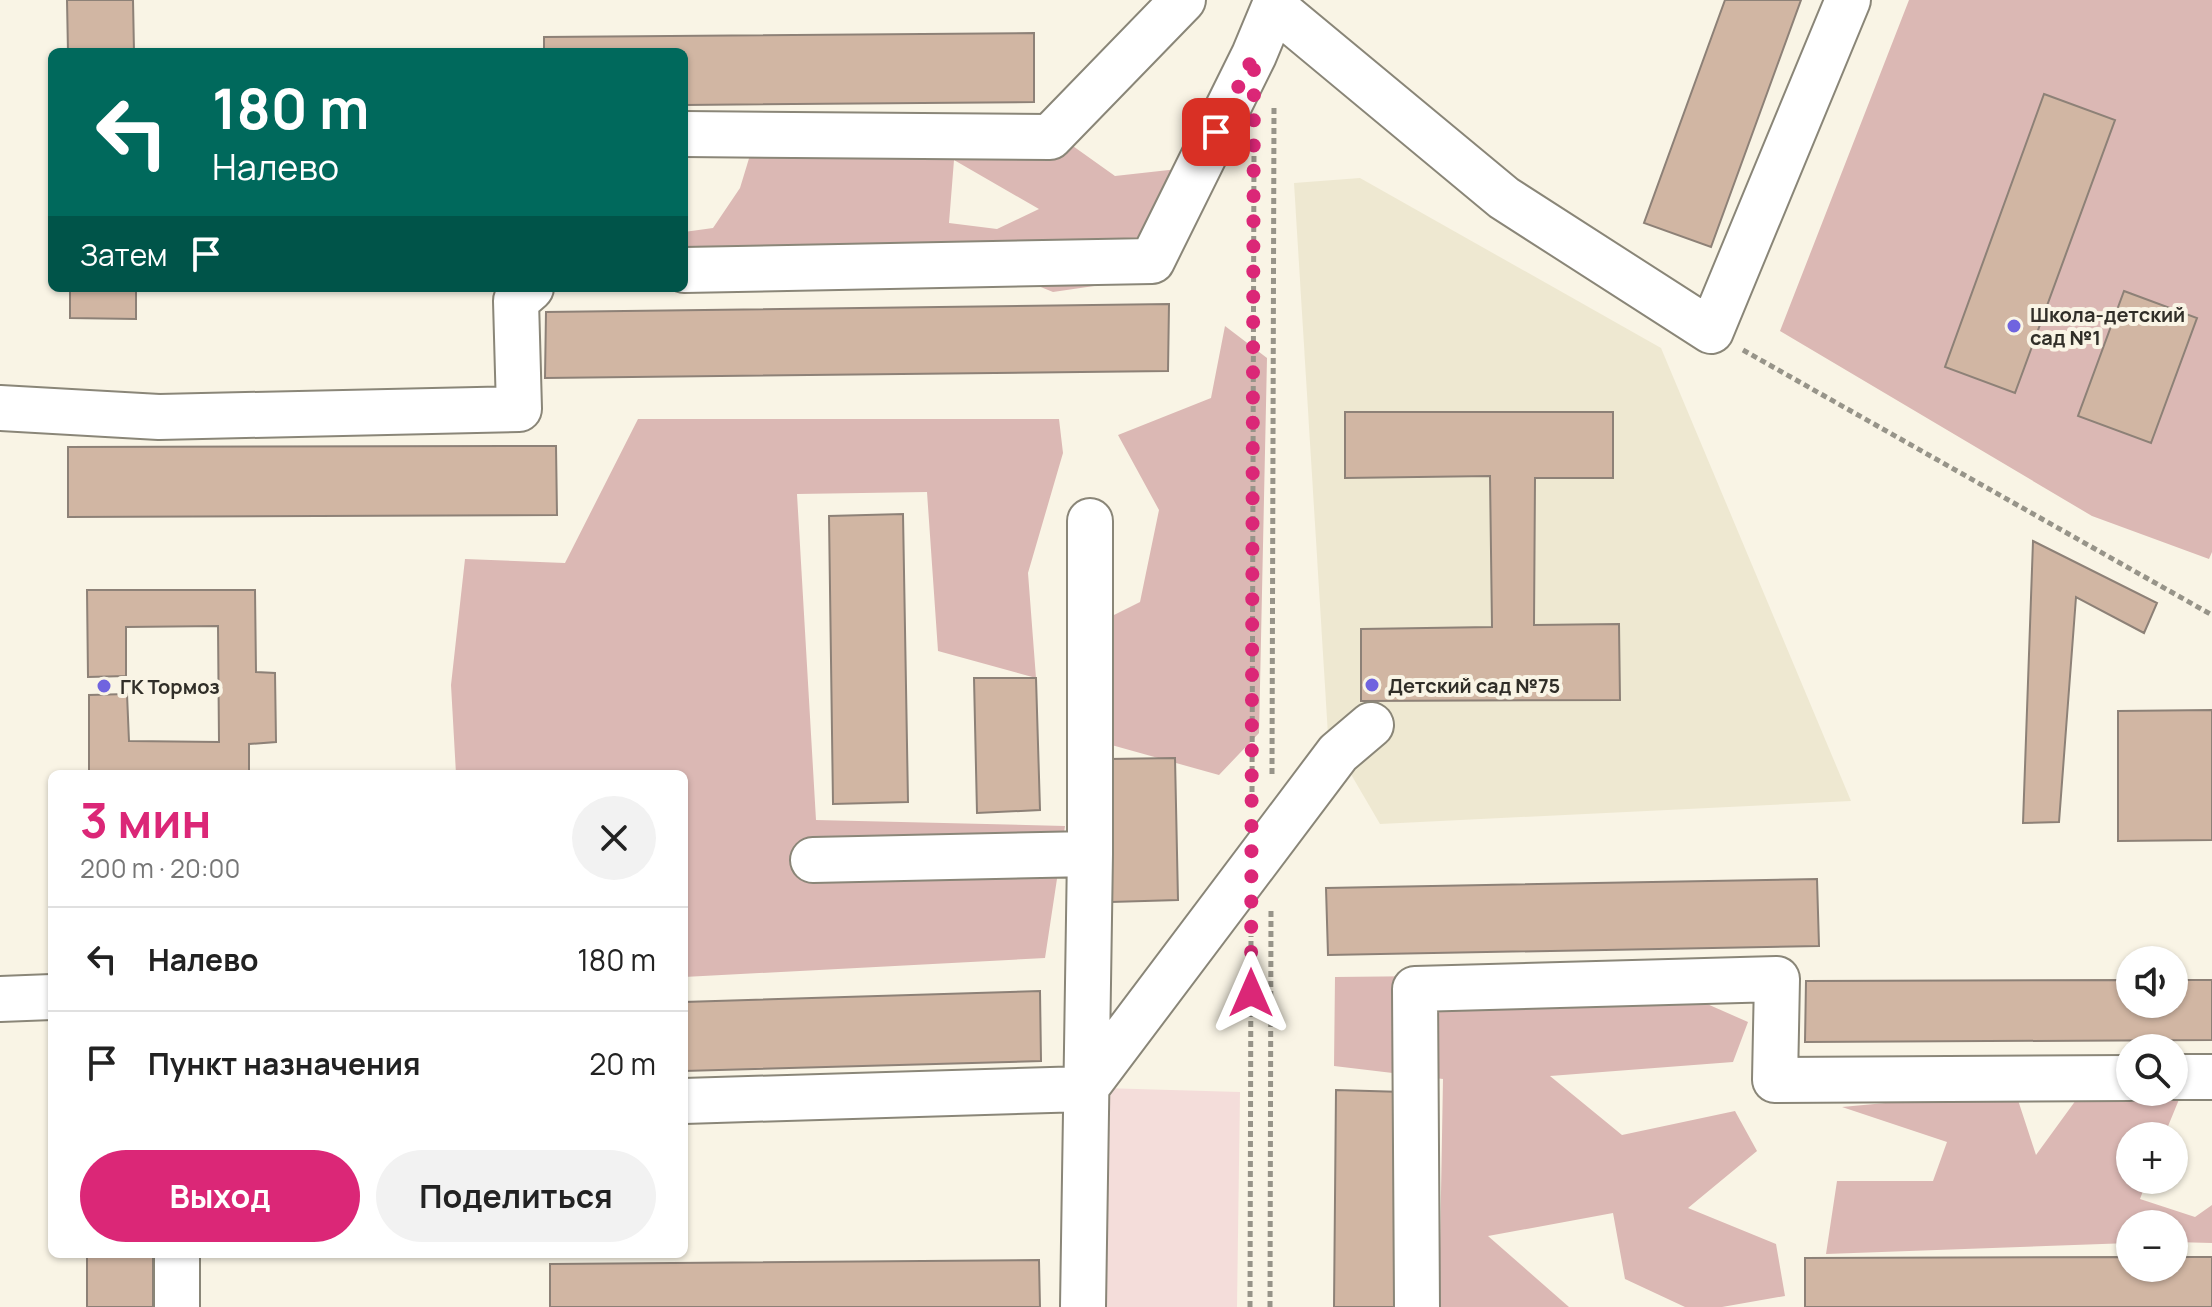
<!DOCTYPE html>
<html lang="ru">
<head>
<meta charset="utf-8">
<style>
  :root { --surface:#fff; --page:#f2f2f2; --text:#222; --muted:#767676; --line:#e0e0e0; --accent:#db2777 }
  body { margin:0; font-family:Manrope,sans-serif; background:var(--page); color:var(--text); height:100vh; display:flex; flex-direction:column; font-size:30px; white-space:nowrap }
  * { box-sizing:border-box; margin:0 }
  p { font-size:26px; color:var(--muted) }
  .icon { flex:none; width:44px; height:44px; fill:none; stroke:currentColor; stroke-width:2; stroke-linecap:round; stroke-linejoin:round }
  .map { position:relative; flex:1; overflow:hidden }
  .details { position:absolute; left:48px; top:770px; width:640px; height:488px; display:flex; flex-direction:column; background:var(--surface); border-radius:12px; box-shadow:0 2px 6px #0004 }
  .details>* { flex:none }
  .banner { position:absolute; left:48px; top:48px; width:640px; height:244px; border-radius:12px; box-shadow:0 2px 6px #0004; background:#00695c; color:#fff; overflow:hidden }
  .controls { position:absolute; left:2116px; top:946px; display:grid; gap:16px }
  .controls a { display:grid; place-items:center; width:72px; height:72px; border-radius:50%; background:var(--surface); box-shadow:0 2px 6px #0004; font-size:40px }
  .pin { position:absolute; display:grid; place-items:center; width:68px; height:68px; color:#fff; margin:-34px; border-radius:16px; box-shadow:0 4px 12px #0006 }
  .me { position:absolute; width:88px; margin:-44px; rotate:0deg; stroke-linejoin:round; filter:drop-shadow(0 0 6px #0008) }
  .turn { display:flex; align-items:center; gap:28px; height:168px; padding:0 32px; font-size:36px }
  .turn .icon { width:104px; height:104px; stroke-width:2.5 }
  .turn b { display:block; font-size:56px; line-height:68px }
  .then { display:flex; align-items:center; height:76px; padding:0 32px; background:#0003; gap:16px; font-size:30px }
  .round { display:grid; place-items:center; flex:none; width:84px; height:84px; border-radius:42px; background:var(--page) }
  .overview { display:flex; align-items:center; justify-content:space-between; height:136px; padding:0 32px }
  h1 { font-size:48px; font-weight:700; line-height:60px; color:var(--accent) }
  .cta { display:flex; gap:16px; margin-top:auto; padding:16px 32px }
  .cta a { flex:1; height:92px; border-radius:48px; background:var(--accent); color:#fff; font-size:32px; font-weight:700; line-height:92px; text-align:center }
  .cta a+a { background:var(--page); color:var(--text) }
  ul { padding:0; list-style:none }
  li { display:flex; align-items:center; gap:24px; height:104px; padding:0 32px; border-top:2px solid var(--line) }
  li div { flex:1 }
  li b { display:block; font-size:30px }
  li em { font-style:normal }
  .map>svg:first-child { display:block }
  .built { fill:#eee8d1 }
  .green { fill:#f4ddda }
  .forest { fill:#dbb8b4; fill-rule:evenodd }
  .building { fill:#d1b6a3; stroke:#8d8177; stroke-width:2 }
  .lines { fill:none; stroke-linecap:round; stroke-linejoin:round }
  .minor-casing { stroke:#8a8678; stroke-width:48 }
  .path { stroke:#979489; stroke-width:5; stroke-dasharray:6 4; stroke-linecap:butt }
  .minor { stroke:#fff; stroke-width:44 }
  .route { stroke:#db2777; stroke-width:14; stroke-dasharray:0 25.2 }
  .poi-dot { fill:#7064df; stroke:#f9f4e5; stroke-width:3 }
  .labels { text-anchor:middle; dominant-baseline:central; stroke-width:8; stroke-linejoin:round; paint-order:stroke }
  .poi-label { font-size:20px; font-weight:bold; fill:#302e28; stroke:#f9f4e5; text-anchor:start }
</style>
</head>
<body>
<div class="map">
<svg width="2212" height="1307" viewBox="0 0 2212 1307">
  <rect width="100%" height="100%" fill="#f9f4e5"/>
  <path class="built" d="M1360,178l301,170 190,453 -471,23 -52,-89 -34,-552z"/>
  <path class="green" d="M1102,1088l138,4 -3,215h-137z"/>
  <path class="forest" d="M1909,0h303v552l-3,7 -117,-43 -312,-185z
    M918,113l131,16 66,47 63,-7 -36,110 -89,13 -57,-23 -302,22h-91l-1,-3h82v-56l29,-4 27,-40 14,-46 54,-28zM954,160l85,49 -42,20 -48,-6z
    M1225,326l42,32 -8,375 -40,42 -129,-36v-112l50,-25 19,-92 -41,-75 93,-37z
    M638,419h421l4,34 -35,120 8,105 -98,-27 -11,-159 -130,2 19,326 249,6 -20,132 -361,19v-203h-228l-5,-89 14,-126 100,4z
    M1639,974l109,48 -15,40 -183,14 72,59 113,-24 22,40 -69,57 88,36 9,52 -63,11h-37l-60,-28 -12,-66 -125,23 81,71h-130l4,-228 -109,-13 1,-89z
    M2084,1089l96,8 -16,39h-34v44h17l-7,19 55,18 17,-12v38l-38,-1v-18h-44v19l-304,11 11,-73h96l14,-39 -105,-35 173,-16 21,64z"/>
  <path class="building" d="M67,0h66l1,52h-66z
    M1725,0h76l-90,247 -67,-24z
    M1034,33v69l-350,3v-53h-140v-15z
    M2044,94l71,26 -100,273 -70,-26z
    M70,288h66v31l-66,-1z
    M2124,291l73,27 -46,125 -73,-27z
    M1169,304l-1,67 -623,7 1,-66z
    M1345,412h268v66h-78l-1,147 85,-1 1,76 -259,1v-72l131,-2 -2,-151 -145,2z
    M556,446l1,69 -489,2v-70z
    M903,514l5,288 -75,2 -4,-288z
    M2033,541l124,62 -13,30 -68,-36 -17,225 -36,1z
    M87,590h168l1,82 19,1 1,69 -27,2v30h-160v-79l38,-1 2,47 90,1 -1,-116 -92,1v49l-38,1z
    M974,678h62l4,132 -63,3z
    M2212,710v130l-94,1v-130z
    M1175,758l3,142 -67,2 -3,-143z
    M1817,879l2,67 -491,9 -2,-67z
    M2130,980v24h44v-24h38v60l-407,2 1,-61z
    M1040,991l1,70 -357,10v-69z
    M1336,1090l67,2 -1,215h-68z
    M87,1254h66v53h-66z
    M2130,1257v11h44v-11h38v50h-407v-49z
    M1039,1260l1,47h-490v-43z"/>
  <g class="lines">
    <g class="minor-casing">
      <path id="minor" d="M684,134l366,3 133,-137
        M684,270l468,-9 102,-206 20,-48 230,191 207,133 137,-331
        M0,408l159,9 360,-8 -3,-108 15,-13
        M1090,521v333
        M813,860l277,-6 -7,453
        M0,999l52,-2
        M2174,1077h38
        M684,1101l401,-12 253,-336 33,-28
        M177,1254v53
        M1417,1307l-2,-318 362,-10 -2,101 355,-2"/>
    </g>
    <path class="path" d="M1743,350l469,265
      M1272,774l2,-666
      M1252,802l2,-654
      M1250,1307l1,-371
      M1270,1307l1,-399"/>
    <use href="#minor" class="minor"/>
  </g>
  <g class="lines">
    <path class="route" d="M1216,132l38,-77 -3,938"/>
  </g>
  <g class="poi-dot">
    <circle cx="2014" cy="326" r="8"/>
    <circle cx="1372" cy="685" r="8"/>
    <circle cx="104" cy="686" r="8"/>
  </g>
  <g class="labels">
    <g class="poi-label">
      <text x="2030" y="314">Школа-детский<tspan x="2030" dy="23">сад №1</tspan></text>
      <text x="1388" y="685">Детский сад №75</text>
      <text x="120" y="686">ГК Тормоз</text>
    </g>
  </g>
</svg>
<div class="controls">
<a><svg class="icon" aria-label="sound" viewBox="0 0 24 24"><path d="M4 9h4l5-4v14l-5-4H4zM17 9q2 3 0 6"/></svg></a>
<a><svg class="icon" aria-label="search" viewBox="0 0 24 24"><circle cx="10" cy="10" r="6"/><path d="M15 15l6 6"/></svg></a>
<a>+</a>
<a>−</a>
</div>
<div class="pin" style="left:1216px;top:132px;background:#d93025"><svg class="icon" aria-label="arrive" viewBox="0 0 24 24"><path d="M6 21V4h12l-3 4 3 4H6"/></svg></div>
<svg class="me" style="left:1251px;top:993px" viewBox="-20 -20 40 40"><path d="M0-17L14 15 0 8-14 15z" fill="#db2777" stroke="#fff" stroke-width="4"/></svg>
<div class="banner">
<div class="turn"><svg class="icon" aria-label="left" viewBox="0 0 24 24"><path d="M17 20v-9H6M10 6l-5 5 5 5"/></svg><div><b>180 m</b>Налево</div></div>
<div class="then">Затем<svg class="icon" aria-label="arrive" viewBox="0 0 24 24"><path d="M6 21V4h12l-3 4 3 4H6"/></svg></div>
</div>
<section class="details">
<div class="overview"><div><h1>3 мин</h1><p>200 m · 20:00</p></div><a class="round"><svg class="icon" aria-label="close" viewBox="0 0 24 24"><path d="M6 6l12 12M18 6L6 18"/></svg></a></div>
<ul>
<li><svg class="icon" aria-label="left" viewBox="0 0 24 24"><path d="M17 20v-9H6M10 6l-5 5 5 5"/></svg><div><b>Налево</b></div><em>180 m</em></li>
<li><svg class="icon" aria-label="arrive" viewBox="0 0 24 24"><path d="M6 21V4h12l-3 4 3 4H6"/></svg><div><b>Пункт назначения</b></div><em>20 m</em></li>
</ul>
<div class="cta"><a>Выход</a><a>Поделиться</a></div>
</section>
</div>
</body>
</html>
